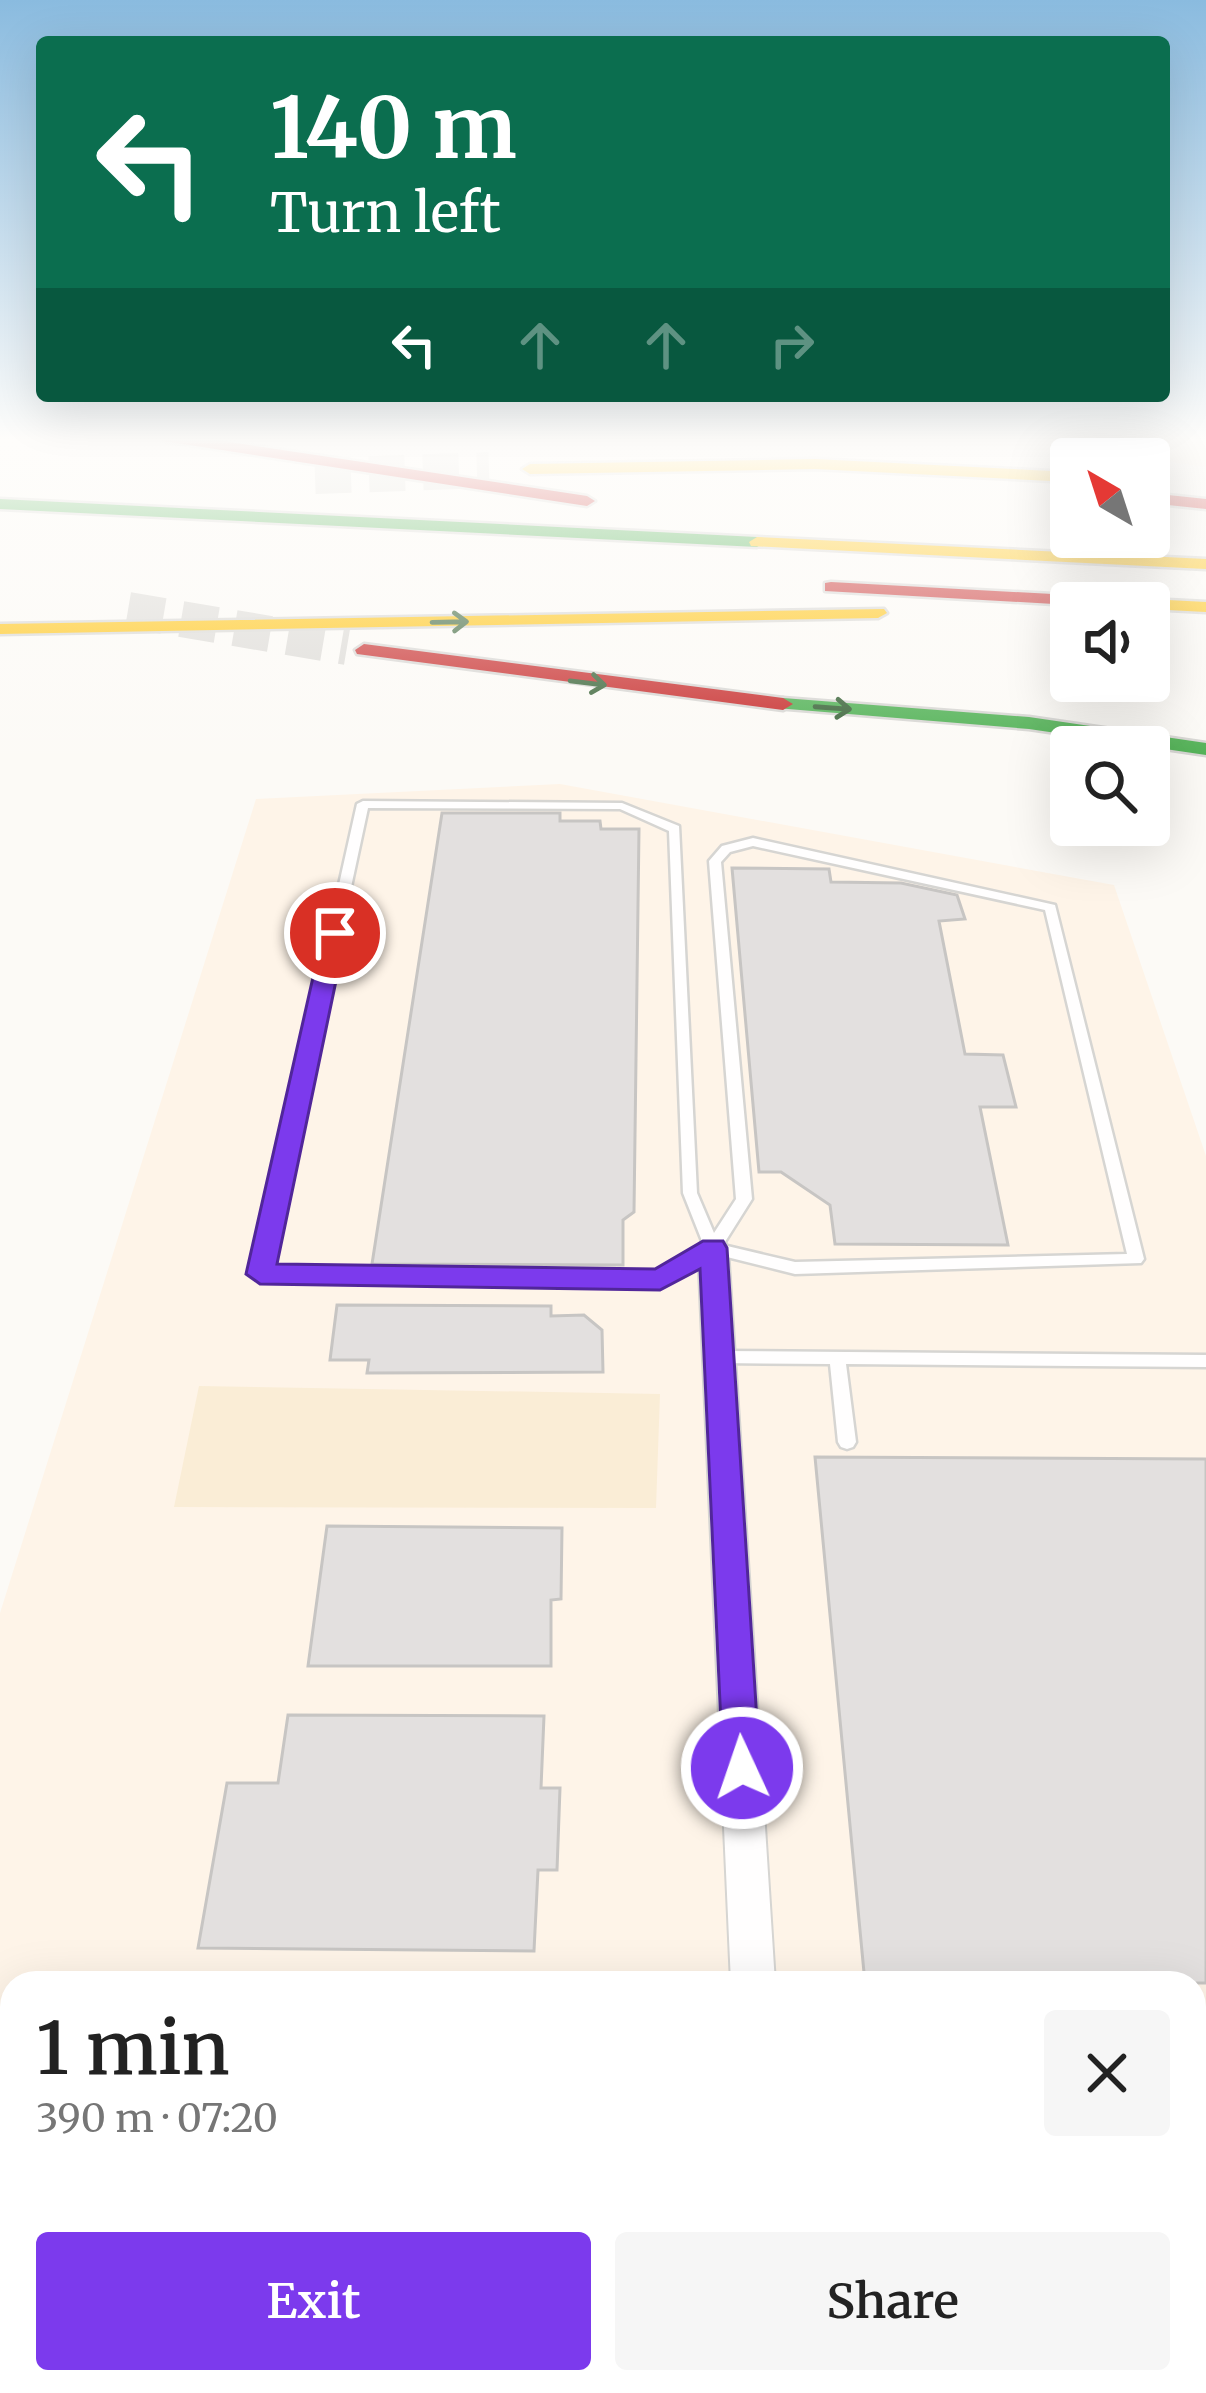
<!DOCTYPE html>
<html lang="en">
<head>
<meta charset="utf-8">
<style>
  :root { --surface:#fff; --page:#f6f6f6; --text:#222; --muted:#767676; --accent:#7c3aed }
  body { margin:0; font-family:Merriweather,serif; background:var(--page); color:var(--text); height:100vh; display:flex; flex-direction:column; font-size:45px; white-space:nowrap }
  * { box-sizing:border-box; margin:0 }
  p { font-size:39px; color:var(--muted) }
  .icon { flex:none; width:66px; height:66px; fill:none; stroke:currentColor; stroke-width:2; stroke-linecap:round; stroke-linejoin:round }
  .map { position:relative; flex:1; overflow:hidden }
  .drawer { position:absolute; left:0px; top:1971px; width:1206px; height:423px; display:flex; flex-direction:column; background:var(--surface); border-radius:36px 36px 0 0; box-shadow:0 12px 48px #0002 }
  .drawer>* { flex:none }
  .hud { position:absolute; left:36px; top:36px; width:1134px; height:366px; border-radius:12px; box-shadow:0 12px 48px #0002; background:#0b6e4f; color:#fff; overflow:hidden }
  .needle { width:78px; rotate:321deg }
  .tools { position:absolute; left:1050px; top:438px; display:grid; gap:24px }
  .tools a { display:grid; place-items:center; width:120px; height:120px; border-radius:12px; background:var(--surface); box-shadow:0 12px 48px #0002; font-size:60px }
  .pin { position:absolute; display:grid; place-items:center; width:102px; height:102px; color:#fff; margin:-51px; border:6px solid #fff; border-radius:50%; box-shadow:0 3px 12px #0007 }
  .me { position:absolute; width:132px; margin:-66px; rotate:357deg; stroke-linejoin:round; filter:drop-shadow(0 0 9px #0008) }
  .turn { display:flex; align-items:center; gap:42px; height:252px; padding:0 36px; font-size:54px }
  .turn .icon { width:156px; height:156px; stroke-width:2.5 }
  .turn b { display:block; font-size:84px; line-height:102px }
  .lanes { display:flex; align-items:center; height:114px; padding:0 36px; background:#0003; justify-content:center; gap:60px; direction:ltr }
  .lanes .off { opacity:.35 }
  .round { display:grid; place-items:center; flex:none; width:126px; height:126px; border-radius:12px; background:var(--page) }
  .summary { display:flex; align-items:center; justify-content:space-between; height:204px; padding:0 36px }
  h1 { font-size:72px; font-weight:600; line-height:90px }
  .button { display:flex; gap:24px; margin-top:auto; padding:24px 36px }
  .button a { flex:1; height:138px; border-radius:12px; background:var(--accent); color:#fff; font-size:48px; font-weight:600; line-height:138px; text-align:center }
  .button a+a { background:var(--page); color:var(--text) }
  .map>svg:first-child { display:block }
  .industrial { fill:#fef4e8; fill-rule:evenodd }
  .green { fill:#faedd6 }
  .building { fill:#e3e0df; stroke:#c7c5c3; stroke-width:3 }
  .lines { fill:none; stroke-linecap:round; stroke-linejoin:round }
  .highway-tunnel { stroke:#dbd9d5; stroke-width:36; stroke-dasharray:36 18; stroke-linecap:butt }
  .lane-casing { stroke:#d6d5d2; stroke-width:5 }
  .street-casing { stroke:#d6d5d2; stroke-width:4 }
  .fast-casing { stroke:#d6d5d2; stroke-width:5 }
  .slow-casing { stroke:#d6d5d2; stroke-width:5 }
  .jam-casing { stroke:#d6d5d2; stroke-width:5 }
  .lane { fill:#fffefe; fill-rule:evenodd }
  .street { fill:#fffefe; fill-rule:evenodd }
  .fast { fill:#4caf50; fill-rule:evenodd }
  .slow { fill:#ffc107; fill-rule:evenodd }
  .jam { fill:#c62828; fill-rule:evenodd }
  .oneway { stroke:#335f32 }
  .route { fill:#7c3aed; stroke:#51269a; stroke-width:3 }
</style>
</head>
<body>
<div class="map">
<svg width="1206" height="2393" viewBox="0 0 1206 2393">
  <rect width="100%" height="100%" fill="#fcfaf6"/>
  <path class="industrial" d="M859,436h347v31l-57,-8z
    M560,784l554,101 92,271v1237h-1206v-780l256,-814zM12,1983h1182v399h-1182z"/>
  <path class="green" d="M199,1386l461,8 -4,114 -482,-1z"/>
  <path class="building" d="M442,813h118v8h40l1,8h38l-5,383 -11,8v45l-251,-1z
    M732,868l97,1 2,13 70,1 56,12 8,24 -26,2 26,133 38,1 13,52h-36l28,138 -173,-1 -5,-39 -49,-33h-22z
    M337,1305l214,1v10l33,-1 18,15 1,42 -236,1 2,-13h-39z
    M815,1457l391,2v524h-341z
    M327,1526l235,2 -1,71 -10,1v66h-243z
    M288,1715l256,1 -3,72h19l-3,82h-19l-4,81 -336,-3 29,-165h51z"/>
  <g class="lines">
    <path class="highway-tunnel" d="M315,476l174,-6
      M128,610l219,37"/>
    <g class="lane-casing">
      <path id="lane" d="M363,801l259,2 57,23 18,367 17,40 22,-34 -27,-338 13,-15 31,-8 302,67 89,354 -3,4 -346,11 -80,-20 -55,32 -406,-8 -2,-4 105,-470zM368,808l252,1 49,22 14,362 21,53 -47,28 -388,-6zM753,846l292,64 82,344 -332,8 -72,-17 29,-46 -31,-337 9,-10z
        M719,1351l487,4v12l-360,-3 10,78 -3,5 -6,2 -6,-2 -3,-5 -8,-78 -111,-1 -6,-2 -2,-4 2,-4z
        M1194,2349l12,2v26l-12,-2z
        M339,2382h26l-1,11h-26z"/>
    </g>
    <g class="street-casing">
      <path id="street" d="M713,1237l11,3 4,8 47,735h-44l-33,-735 4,-8z
        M750,2382h50l1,11h-50z"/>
    </g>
    <g class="fast-casing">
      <path id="fast" d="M0,499l757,38 8,5 -8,5 -757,-38z
        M783,698l246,19 177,26v12l-177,-26 -253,-21v-8z"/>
    </g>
    <g class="slow-casing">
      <path id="slow" d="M815,459l256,13v10l-256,-13 -285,5 -8,-5 8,-5z
        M757,537l449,22v10l-455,-23 -2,-4z
        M1149,599l57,3v10l-57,-3v-6h-8z
        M884,609l3,4 -9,5 -878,16v-10z"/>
    </g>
    <g class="jam-casing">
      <path id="jam" d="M156,436h34l397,60 8,5 -8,5 -424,-65z
        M1149,493l57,6v10l-57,-6z
        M831,582l295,16 9,5 -64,2 -246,-14v-8z
        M364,644l419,54 10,6 -10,6 -426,-56 -2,-4z"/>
    </g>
    <use href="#lane" class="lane"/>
    <use href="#street" class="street"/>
    <use href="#fast" class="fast"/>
    <use href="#slow" class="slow"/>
    <use href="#jam" class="jam"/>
  </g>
  <defs><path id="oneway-shaft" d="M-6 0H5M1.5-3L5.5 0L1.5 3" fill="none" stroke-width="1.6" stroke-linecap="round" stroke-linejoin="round" transform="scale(3)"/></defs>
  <g class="oneway">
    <use href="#oneway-shaft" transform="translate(450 622) rotate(-1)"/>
    <use href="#oneway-shaft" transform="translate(588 683) rotate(7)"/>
    <use href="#oneway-shaft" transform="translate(833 708) rotate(4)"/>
  </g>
  <linearGradient id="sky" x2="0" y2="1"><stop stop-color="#8abbdf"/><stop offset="0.57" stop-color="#fefdfb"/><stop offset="1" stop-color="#fefdfb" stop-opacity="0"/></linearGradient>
  <rect width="1206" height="771" fill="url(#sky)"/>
  <path class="route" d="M335,926l11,7 -69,331 378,5 48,-28h20l4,7 33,520 -6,11 -12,5 -13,-5 -6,-11 -23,-499 -40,21 -400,-6 -14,-10 77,-341z"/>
</svg>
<div class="tools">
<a><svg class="needle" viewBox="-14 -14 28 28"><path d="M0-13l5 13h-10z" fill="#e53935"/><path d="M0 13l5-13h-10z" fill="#767676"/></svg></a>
<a><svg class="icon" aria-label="sound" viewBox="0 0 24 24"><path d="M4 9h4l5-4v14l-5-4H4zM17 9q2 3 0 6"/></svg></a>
<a><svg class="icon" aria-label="search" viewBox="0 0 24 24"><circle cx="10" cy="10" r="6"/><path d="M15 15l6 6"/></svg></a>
</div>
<div class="pin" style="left:335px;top:933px;background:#d93025"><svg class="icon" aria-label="arrive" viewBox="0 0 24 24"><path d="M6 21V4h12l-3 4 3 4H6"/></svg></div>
<svg class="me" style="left:742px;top:1768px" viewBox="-20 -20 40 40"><circle r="17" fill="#7c3aed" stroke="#fff" stroke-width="3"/><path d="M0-11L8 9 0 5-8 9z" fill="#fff"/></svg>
<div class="hud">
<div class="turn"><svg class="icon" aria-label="left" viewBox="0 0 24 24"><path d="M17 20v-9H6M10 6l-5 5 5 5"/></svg><div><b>140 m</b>Turn left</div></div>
<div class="lanes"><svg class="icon" aria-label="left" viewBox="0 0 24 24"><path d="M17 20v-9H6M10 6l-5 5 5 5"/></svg><svg class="icon off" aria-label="ahead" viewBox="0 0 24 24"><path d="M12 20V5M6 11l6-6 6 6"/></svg><svg class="icon off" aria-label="ahead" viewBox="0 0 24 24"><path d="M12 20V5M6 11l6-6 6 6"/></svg><svg class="icon off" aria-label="right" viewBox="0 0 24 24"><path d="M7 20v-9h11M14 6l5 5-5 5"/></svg></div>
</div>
<section class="drawer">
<div class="summary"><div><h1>1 min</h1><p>390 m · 07:20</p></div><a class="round"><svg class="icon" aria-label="close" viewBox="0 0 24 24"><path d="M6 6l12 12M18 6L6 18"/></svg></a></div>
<div class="button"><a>Exit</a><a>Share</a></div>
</section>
</div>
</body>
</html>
